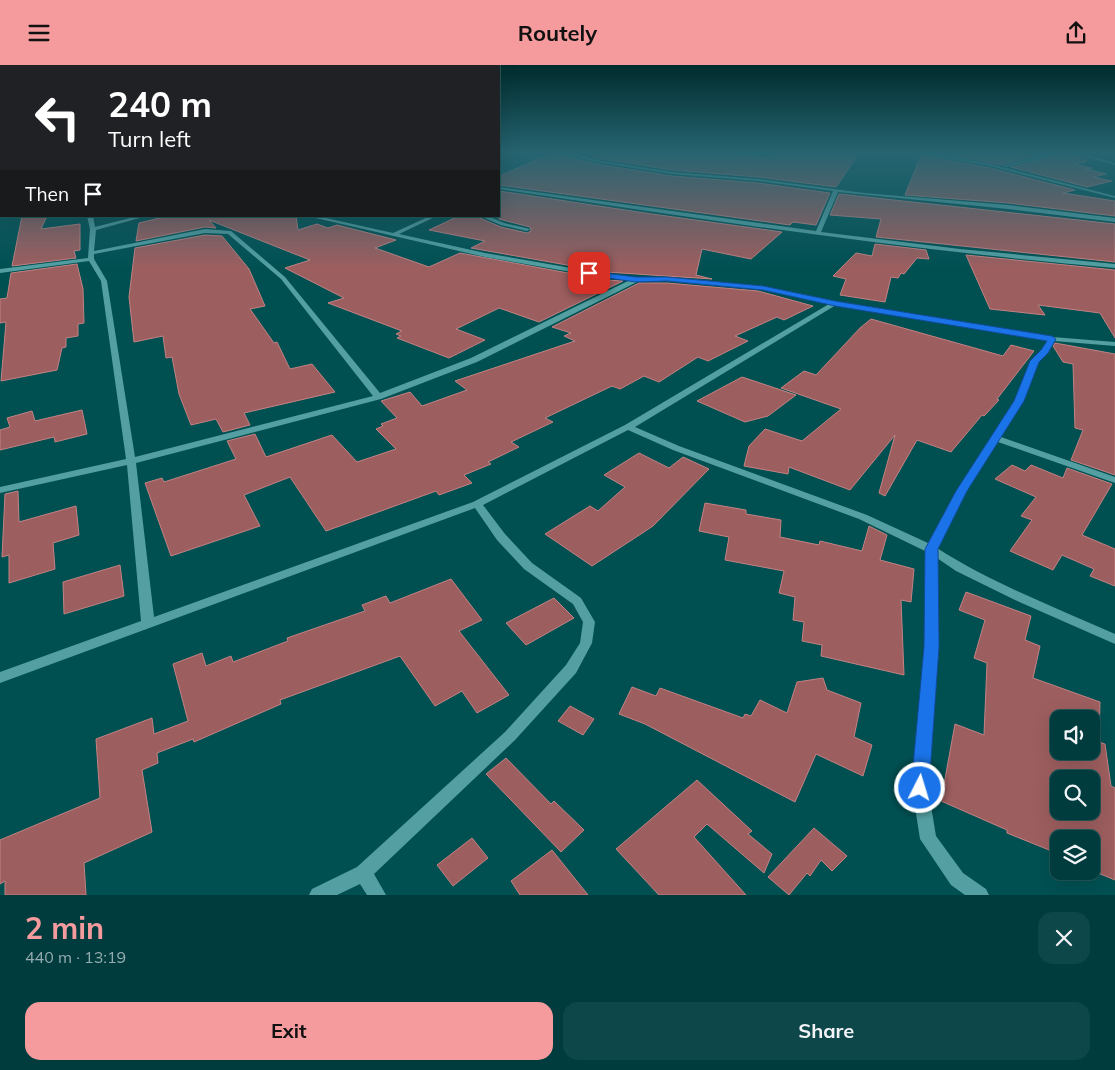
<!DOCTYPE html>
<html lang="en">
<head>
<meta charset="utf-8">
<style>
  :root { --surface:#003c3e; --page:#0e4749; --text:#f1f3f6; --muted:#95adb0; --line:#225658; --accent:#f59b9d }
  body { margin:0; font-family:Mulish,sans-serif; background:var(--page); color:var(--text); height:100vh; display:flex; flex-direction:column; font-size:19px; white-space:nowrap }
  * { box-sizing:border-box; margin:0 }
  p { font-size:16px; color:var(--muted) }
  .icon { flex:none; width:28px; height:28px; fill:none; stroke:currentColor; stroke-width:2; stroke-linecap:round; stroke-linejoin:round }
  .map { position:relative; height:830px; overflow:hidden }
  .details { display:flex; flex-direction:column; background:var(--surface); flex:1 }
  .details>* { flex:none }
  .guide { position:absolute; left:0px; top:0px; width:500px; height:152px; box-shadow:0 5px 20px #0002,0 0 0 1px var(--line); background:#202124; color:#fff; overflow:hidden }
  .fabs { position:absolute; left:1050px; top:645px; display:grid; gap:10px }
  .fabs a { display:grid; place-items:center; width:50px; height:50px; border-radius:10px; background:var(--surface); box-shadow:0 5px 20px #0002,0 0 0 1px var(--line); font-size:25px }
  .pin { position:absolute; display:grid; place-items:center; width:42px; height:42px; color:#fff; margin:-21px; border-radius:10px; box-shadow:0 2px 8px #0006 }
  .me { position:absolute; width:55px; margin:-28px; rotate:5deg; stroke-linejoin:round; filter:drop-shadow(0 0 4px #0008) }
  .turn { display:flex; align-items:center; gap:18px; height:105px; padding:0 25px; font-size:22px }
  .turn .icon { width:65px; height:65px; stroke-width:2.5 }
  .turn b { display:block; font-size:35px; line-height:42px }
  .then { display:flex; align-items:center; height:48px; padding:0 25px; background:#0003; gap:10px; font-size:19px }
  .round { display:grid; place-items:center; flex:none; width:52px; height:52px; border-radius:15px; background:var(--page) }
  .head { display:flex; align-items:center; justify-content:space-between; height:85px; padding:0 25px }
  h1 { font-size:30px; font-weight:700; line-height:38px; color:var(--accent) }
  .primary-button { display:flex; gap:10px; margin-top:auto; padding:10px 25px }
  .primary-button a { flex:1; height:58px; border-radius:15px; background:var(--accent); color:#111; font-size:20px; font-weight:700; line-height:58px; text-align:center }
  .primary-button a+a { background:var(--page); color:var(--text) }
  header { display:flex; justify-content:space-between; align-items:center; height:65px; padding:0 25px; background:var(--accent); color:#111; font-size:22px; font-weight:700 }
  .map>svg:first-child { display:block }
  .building { fill:#9d5e5f; stroke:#c48283; fill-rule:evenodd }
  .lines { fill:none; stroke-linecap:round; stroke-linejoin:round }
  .minor { fill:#539fa2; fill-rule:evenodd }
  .route { fill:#1a73e8; stroke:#114b97 }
</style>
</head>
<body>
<header><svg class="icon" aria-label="menu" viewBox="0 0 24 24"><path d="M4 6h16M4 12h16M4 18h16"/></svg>Routely<svg class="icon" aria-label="share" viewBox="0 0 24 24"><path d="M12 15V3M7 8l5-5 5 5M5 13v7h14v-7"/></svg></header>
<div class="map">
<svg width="1115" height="830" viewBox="0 0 1115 830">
  <rect width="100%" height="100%" fill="#005052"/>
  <path class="building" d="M593,87h130l2,2 47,4 5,-6h83l-24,35 -78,-10 -86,-7 -70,-11 -9,-2z
    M935,87h113l-47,13z
    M1068,87l18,7v3l-12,2 18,4 -6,1 20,5 -13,3 19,4 -25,6 -76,-20z
    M552,88l50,12 70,11 86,7 72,10 -14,32 -23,-3 -3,3 -291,-40v-9z
    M921,90l69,13 85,22 -12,3 52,8v15l-107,-13 -103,-8z
    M499,126l153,23 130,18 -31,27 -49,-10 -6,26 16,4 -106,-7 -135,-24 14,-7 -56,-11 30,-14h16l26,11 26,6 4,-2 -1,-4 -31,-8z
    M839,129l276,30v38l-239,-25 5,-18 -51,-4z
    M22,151h25l-6,13 39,-5v26l-6,1 2,7 -64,8z
    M168,151h128l2,14 19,-6 11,4 9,-3 59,15 -21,8 54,19 31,-14 146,27 17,1 -84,41 -40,-14 -43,21 29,11 -36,18 -52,-20 4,-2 -5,-2 6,-3 -74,-28 16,-5 -59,-30 25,-8 -101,-40 7,8 -11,-1 -69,14 3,-18z
    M205,170l17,1 27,33 16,37 -15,3 24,34 3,-1 13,27 22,-5 23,28 -91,21 6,12 -27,7 -7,-13 -25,6 -12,-31 -7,-37 -6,1 -3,-22 -29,6 -5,-45 6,-49z
    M875,179l51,6 3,9 -12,-1 -13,16 -3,-1 -3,5 -7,-1 -6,25 -45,-7 6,-16 -13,-3 23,-23 16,3z
    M966,190l149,15v68l-15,-25 -62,-8 7,10 -55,-6z
    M77,199l6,25 1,34 -6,1v12l-12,2v9l-4,1 -5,22 -56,11 5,-59 -6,1v-24l7,-1 4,-25z
    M639,218h28l91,8 55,15 -29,14 -7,-3 -42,19 13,5 -40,20 -10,-4 -39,25 -15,-6 -24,13 -8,-3 -67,32 8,4 -42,20 8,5 -31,15 3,2 -27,11 8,8 -33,12 -3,-4 -110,40 -36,-54 -46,18 16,31 -89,30 -26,-73 17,-5 2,4 72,-23 -9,-18 28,-7 11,23 66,-22 25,27 39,-13 -20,-20 7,-3 -2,-2 16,-6 -16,-17 29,-9 12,14 45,-16 -12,-9 120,-40 -11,-5 7,-3 -19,-6z
    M871,254l132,37 8,-11 23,6 -37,48 2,1 -15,16 -2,-1 -31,37 -34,-12 -32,56 -6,-3 16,-58 -45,55 -61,-23 -1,7 -44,-8 5,-20 16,-17 37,12 39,-32 -60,-21 23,-17 12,4 44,-47z
    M1055,278l60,11v121l-44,-15 12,-30 -8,-2 -2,-64 -10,-2 -10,-16z
    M742,312l54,18 -28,21 -23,6 -48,-21z
    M82,345l5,24 -32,8 -1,-5 -54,13v-20l10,-3 -3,-9 25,-7 3,10z
    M639,388l30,15 14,-11 26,12 -56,57 -61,40 -47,-32 45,-28 8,5 27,-24 -21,-12z
    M1012,400l13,6 6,-6 32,13 4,-10 45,16 -30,51 33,14v37l-25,-10 4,-7 -32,-14 -9,15 -43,-19 22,-31 -11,-4 15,-19 -41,-18z
    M18,426l1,31 57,-16 3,29 -26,8 2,26 -46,14v-28l-7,2 3,-63z
    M705,438l41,7v4l35,6 -1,17 39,8 1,-4 42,10 7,-25 18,9 -7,25 34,9 -3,33 -10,-2 3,75 -83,-19 1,-11 -20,-4 2,-19 -11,-2 2,-23 -16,-4 5,-22 -59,-11 4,-23 -30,-6z
    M120,500l4,31 -60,18 -1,-32z
    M451,514l31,41 -23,11 50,64 -32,18 -15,-22 -27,15 -35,-50 -120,44 1,4 -87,38 -1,-3 -36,14 1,10 -16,7 10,62 -68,31 2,32h-81v-14l-5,3v-44l100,-42 -4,-59 56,-21 2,16 34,-13 -15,-57 29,-11 4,13 25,-10 2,6 55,-21 -1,-3 78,-27 -3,-6 24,-9 4,7z
    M966,527l65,24 -6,24 15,6 -7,32 67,24 -1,40 6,2 6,42 4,2v92l-22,-9 -2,-32h-32v15l-52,-21v-3l-66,-29 14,-77 29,11 3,-72 -13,-5 11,-38 -26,-10zM1059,654h32v32h-32zM1059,714h32v32h-32z
    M554,533l20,20 -48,27 -20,-22z
    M823,613l4,12 34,13 -7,34 18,8 -9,31 -47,-22 -21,48 -150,-78 -26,-10 13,-27 24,9 4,-8 83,30 2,-4 6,2 9,-16 27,13 10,-31z
    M570,641l24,13 -11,16 -25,-14z
    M506,693l45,46 3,-3 30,29 -23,22 -75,-78z
    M697,715l55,51 -4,3 24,20 -8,19 -57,-49 -13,13 52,58h-87l-43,-46z
    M814,763l33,28 -15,15 -11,-11 -11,16 -3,-3 -18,22 -21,-18z
    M472,773l16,20 -35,28 -16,-21z
    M552,785l36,45h-68l-9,-14z"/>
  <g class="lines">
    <path class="minor" d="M499,87h5l-5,3z
      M557,87h8l37,9 70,11 86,7 106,14 144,12 107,13v4l-107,-13 -170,-17 -17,40 139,17 155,15v4c-206,-18 -411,-48 -616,-79v-2l317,44 17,-40 -75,-10 -86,-7 -70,-11z
      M725,87h46l-13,3z
      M914,87h10l66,12 125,32v2l-125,-32z
      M1056,87h8l-59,15 -2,-1z
      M1070,87h7l38,11v2z
      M87,151h6l2,11 43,-11h9l-51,14 -2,21 111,-22 26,2 54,46 95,116 91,-35 159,-78 -24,-2 -121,-21 -178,-41h10l76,17 37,-17h7l-38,18 86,19 121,21 30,3h31l96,9 72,15 102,18 115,18 63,5v4l-61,-5 -6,12 -10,9 -15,39 -22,36 114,40v6l-117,-41 -32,50 -29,56c56,36 118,59 178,86v10l-100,-44 -59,-29 -19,-13 2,88 -11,142 8,48 27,37 23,16 3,6h-24l-14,-10 -31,-46 -8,-51 13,-142v-95l-66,-32 -186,-69 -45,-20 -145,75 22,29 27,29 49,35 14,24 -3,21 -16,30 -61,67 -141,134 12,21h-19l-7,-11 -23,11h-28l3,-6 45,-22 148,-135 61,-67 14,-22 3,-21 -10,-18 -49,-35 -27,-29 -22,-32 -475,175v-11l141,-51 -14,-156 -127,28v-6l126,-28 -25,-178 -12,-20 -89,12v-4l88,-11 2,-29zM205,168l23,1 53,45 92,117 -238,61 -28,-176 -13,-22v-5zM639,216h28l96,9 66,14 -204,121 -152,77 -319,115 -18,-154 245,-64 96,-37zM836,240l211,36 -5,9 -12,11 -15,40 -59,91 -28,51 -61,-28 -188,-69 -44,-19z
      M480,151h7l17,7 26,6 -3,2 -26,-6z"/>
  </g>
  <linearGradient id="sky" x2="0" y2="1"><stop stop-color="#002c2d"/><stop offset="0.43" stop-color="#266471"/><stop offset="1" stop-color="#266471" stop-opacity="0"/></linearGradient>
  <rect width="1115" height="203" fill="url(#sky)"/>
  <path class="route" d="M589,206l47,6h31l96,9 72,15 217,35 4,3 -8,14 -9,9 -15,39 -57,90 -29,58 1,98 -10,141 -3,6 -6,2 -6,-2 -3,-6 13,-141 1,-98 31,-58 58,-90 16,-40 11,-11 6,-9 -212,-35 -72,-16 -96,-9 -31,1 -50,-7 -1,-2z"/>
</svg>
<div class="fabs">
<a><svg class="icon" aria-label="sound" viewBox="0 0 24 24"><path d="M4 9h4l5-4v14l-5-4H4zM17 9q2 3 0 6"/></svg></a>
<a><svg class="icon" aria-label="search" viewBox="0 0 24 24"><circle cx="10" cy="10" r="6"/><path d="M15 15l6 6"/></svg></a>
<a><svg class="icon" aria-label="layers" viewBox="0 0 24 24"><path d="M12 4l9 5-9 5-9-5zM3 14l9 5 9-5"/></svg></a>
</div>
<div class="pin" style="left:589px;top:208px;background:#d93025"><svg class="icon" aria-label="arrive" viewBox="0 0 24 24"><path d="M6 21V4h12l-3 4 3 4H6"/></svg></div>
<svg class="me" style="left:920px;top:723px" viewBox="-20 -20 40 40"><circle r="17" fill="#1a73e8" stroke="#fff" stroke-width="3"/><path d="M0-11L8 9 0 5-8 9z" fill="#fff"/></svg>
<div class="guide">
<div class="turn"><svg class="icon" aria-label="left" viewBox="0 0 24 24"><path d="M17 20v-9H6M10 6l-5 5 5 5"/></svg><div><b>240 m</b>Turn left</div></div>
<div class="then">Then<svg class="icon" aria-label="arrive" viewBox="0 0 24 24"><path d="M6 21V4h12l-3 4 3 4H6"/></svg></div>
</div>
</div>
<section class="details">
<div class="head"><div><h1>2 min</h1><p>440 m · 13:19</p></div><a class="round"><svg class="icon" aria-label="close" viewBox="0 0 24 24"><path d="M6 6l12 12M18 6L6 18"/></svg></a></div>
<div class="primary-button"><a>Exit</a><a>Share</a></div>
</section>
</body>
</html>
